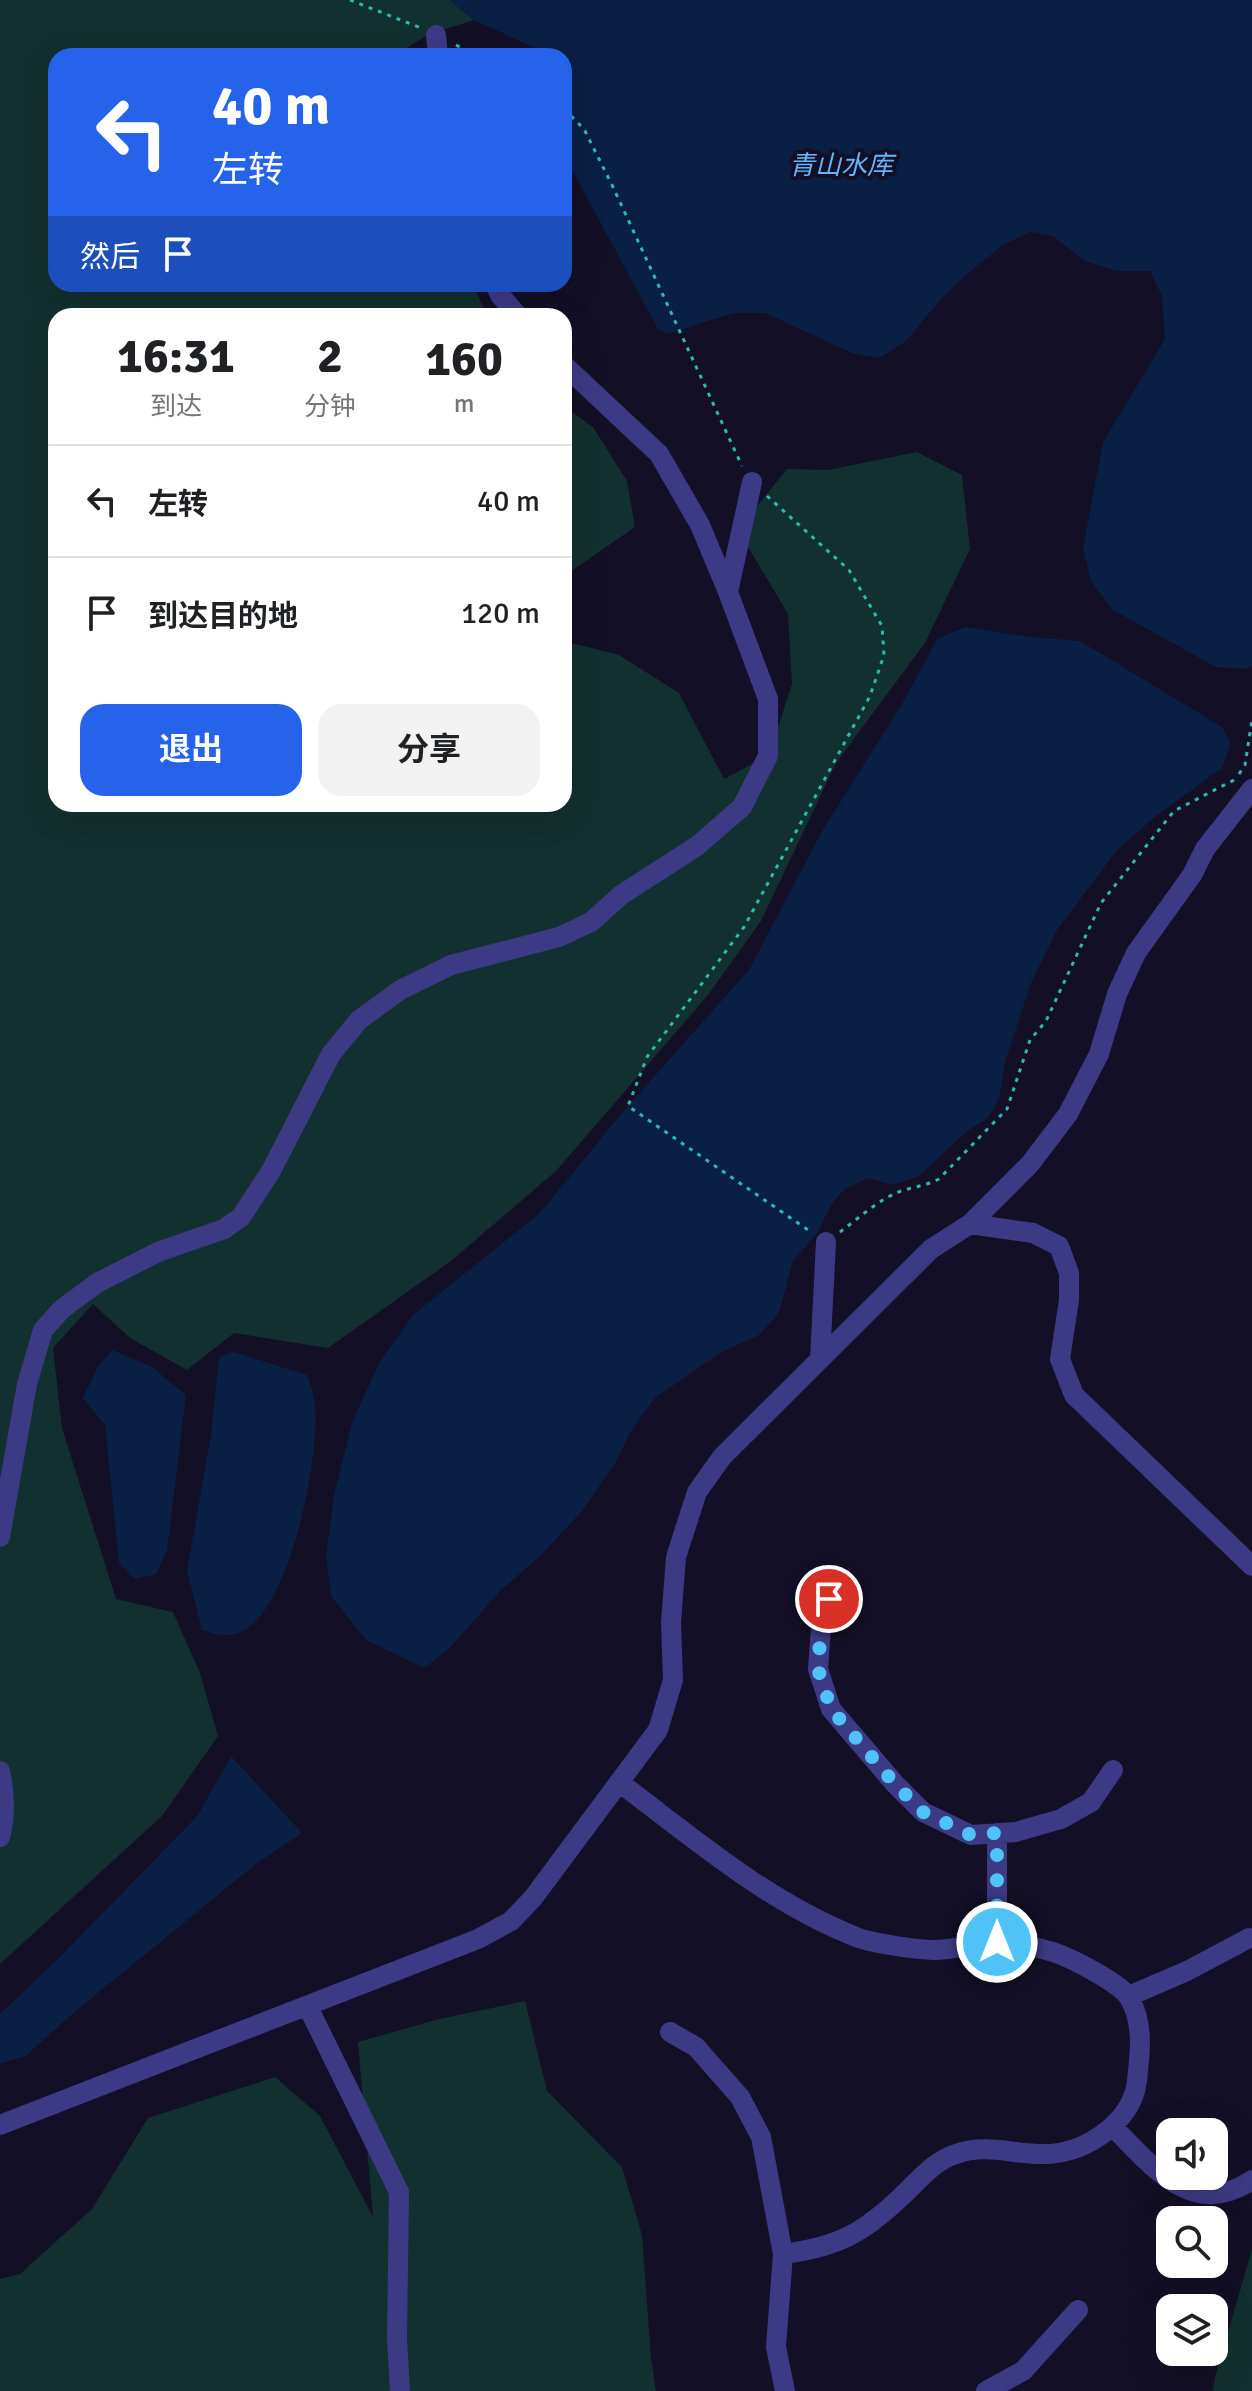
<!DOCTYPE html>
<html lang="zh">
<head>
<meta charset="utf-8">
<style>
  :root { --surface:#fff; --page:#f2f2f2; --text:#202124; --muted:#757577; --line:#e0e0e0; --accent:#2563eb }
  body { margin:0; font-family:Signika,"Noto Sans SC",sans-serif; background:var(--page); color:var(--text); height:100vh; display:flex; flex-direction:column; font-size:30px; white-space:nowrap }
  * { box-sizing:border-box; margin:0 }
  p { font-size:26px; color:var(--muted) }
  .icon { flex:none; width:44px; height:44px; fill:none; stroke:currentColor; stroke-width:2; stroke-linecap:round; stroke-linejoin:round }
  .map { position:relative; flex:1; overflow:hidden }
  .panel { position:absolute; left:48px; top:308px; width:524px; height:504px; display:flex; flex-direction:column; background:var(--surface); border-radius:24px; box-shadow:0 8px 32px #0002 }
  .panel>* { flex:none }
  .banner { position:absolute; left:48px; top:48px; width:524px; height:244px; border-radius:24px; box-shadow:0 8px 32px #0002; background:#2563eb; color:#fff; overflow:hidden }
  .buttons { position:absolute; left:1156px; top:2118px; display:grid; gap:16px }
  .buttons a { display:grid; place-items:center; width:72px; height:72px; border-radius:16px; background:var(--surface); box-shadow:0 8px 32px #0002; font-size:40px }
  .pin { position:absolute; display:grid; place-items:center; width:68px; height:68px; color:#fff; margin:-34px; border:4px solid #fff; border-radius:50%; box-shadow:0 2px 8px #0007 }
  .me { position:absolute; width:88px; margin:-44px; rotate:0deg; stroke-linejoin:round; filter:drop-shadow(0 0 6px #0008) }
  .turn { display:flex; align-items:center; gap:28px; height:168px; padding:0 32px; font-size:36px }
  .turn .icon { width:104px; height:104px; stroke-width:2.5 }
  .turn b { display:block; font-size:56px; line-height:68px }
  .then { display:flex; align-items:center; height:76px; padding:0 32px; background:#0003; gap:16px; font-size:30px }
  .eta { display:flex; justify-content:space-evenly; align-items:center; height:136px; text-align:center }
  .eta b { font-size:48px; font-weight:700; line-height:56px }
  .primary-button { display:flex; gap:16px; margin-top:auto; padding:16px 32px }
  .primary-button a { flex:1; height:92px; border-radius:24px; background:var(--accent); color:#fff; font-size:32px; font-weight:700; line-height:92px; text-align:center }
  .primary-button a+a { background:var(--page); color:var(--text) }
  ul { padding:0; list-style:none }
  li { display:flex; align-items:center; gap:24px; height:112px; padding:0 32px; border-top:2px solid var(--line) }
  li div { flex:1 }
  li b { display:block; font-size:30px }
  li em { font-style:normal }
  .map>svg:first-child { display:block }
  .green { fill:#12302f }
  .water { fill:#0a1f44 }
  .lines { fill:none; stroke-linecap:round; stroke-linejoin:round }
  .path { stroke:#2fb8b0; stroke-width:3; stroke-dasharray:4 6; stroke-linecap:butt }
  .minor { stroke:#3d3a85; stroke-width:20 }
  .route { stroke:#4fc3f7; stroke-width:14; stroke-dasharray:0 25.2 }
  .labels { text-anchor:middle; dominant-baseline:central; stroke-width:8; stroke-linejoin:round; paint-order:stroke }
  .water-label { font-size:26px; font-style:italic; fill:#62b6ff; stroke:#130f26 }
</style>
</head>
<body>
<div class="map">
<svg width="1252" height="2391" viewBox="0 0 1252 2391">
  <rect width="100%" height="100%" fill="#130f26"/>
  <path class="green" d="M0,0h450l24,20 -47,15 -33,21h-338v228h417l14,32h-431v488h508v-163l55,14 60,38 45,86 45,-24 23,-71 -4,-70 -50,-84 49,-61 41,1 89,-18 45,23 8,74 -45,94 -89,120 -75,158 -53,74 -152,176 -105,90 -123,87 -94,-15 -47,37 -57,-32 -37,-34 -40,44 9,80 54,171 57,13 27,61 18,63 -56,80 -162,148z
    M564,406l29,21 34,54 8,46 -71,49z
    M525,2001l22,90 75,76 20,68 9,123 5,33h-656v-112l20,-5 72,-65 56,-91 127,-41 45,39 53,101 -15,-175 81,-23z
    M1252,2249v142h-39l2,-14z"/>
  <path class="water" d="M450,0h802v666l-5,3 -31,-2 -103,-57 -22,-29 -8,-33 20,-106 62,-103 -3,-43 -12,-25h-34l-31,-10 -32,-25 -23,-4 -27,13 -36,29 -24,23 -38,45 -26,16 -27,-5 -87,-40h-32l-66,21 -9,-5 -94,-174v-99h-12l-78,-36z
    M966,627l64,10 50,4 142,86 9,17 -9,24 -66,48 -39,34 -60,80 -26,53 -26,79 -6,37 -11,19 -21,13 -48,45 -26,9 -25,-7 -23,11 -12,13 -17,33 -23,26 -14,52 -20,22 -39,18 -65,45 -24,33 -15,31 -34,49 -42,45 -39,34 -52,59 -25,19 -58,-28 -35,-44 -5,-40 8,-61 18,-72 27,-60 34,-48 126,-101 89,-108 121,-136 72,-137 81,-129 36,-66z
    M112,1350l40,17 34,28 -19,156 -11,23 -21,5 -16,-16 -14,-138 -22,-27 14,-30z
    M234,1352l73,23c3,10 7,20 8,30 5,50 -24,202 -72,226 -15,7 -26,4 -41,-1l-15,-59 24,-136 8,-78z
    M231,1756l71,77 -46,31 -184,150 -45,41 -27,9v-50l59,-56 139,-143z"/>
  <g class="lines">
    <path class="path" d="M350,0l71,28
      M456,45l21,11
      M564,109l20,20 29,58 129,279
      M767,496l82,74 33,56 2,29 -14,41 -126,231 -97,130 -19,49 183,126
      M1239,774l6,-9 7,-45
      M840,1232c19,-14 39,-33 61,-41 13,-4 26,-6 38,-12l68,-70 23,-69 16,-19 55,-118 73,-92 60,-31"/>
    <path class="minor" d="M436,35l2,21
      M495,284l5,11 18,21
      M728,592l24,-110
      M970,1224l63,9 26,13 10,27v27l-9,59 14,36 178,171
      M820,1359l6,-117
      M0,1537l27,-153 16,-54 19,-21 35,-26 61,-31 66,-23 17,-12 30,-46 60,-117 28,-34 41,-30 51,-25 108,-28 32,-15 30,-27 76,-49 45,-39 26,-51v-57l-40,-107 -28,-67 -41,-71 -95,-89
      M829,1599l-8,28 -3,42 13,40 64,75 28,28 48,23 45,-3 45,-13 30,-17 22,-32
      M0,1771c5,23 6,44 0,66
      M619,1782c75,57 149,120 237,155 15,6 61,13 78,13 20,0 40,-6 60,-7 17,-1 43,4 59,9 18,6 68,31 77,47 14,26 10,54 7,82 -3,27 -23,47 -45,60 -52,30 -91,-3 -136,13 -22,7 -36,25 -52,40 -40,39 -66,53 -121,60
      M997,1942v-109
      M1129,1996l58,-25 62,-33
      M308,2007l91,185 -2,148 3,51
      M670,2032l26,15 44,50 21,40 22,117 -7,93 9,44
      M0,2125l478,-186 33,-18 22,-23 125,-168 15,-50 -2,-58 5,-65 21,-65 25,-35 209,-208 39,-25 60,-60 38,-50 31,-60 18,-60 19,-41 56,-78 13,-26 47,-60
      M1113,2127c40,40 80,93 139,53
      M986,2391l37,-20 55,-61"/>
  </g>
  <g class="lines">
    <path class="route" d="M829,1599l-8,28 -3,42 13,40 64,75 28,28 48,23 26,-2v109"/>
  </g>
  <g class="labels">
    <g class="water-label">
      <text x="841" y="166">青山水库</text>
    </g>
  </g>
</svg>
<div class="buttons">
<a><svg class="icon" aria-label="sound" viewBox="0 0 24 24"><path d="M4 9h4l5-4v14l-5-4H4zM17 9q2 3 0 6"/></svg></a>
<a><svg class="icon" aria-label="search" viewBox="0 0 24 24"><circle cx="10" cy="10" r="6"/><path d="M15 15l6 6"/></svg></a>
<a><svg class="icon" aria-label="layers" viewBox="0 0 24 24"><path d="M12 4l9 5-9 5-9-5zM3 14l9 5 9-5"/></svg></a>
</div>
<div class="pin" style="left:829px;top:1599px;background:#d93025"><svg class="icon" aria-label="arrive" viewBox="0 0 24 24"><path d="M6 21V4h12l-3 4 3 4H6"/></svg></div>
<svg class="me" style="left:997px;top:1942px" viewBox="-20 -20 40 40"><circle r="17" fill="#4fc3f7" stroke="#fff" stroke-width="3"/><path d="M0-11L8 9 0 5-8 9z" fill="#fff"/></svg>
<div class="banner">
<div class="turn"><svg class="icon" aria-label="left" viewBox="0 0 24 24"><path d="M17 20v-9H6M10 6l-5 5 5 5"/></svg><div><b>40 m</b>左转</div></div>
<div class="then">然后<svg class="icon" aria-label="arrive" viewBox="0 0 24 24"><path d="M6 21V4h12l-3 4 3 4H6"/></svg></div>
</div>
<section class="panel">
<div class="eta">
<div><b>16:31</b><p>到达</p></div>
<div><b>2</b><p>分钟</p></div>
<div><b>160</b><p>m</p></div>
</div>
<ul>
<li><svg class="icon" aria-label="left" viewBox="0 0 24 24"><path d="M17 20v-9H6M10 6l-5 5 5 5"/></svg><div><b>左转</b></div><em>40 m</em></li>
<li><svg class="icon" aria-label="arrive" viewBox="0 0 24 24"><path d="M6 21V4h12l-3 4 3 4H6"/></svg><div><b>到达目的地</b></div><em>120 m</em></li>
</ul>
<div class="primary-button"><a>退出</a><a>分享</a></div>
</section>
</div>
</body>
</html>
